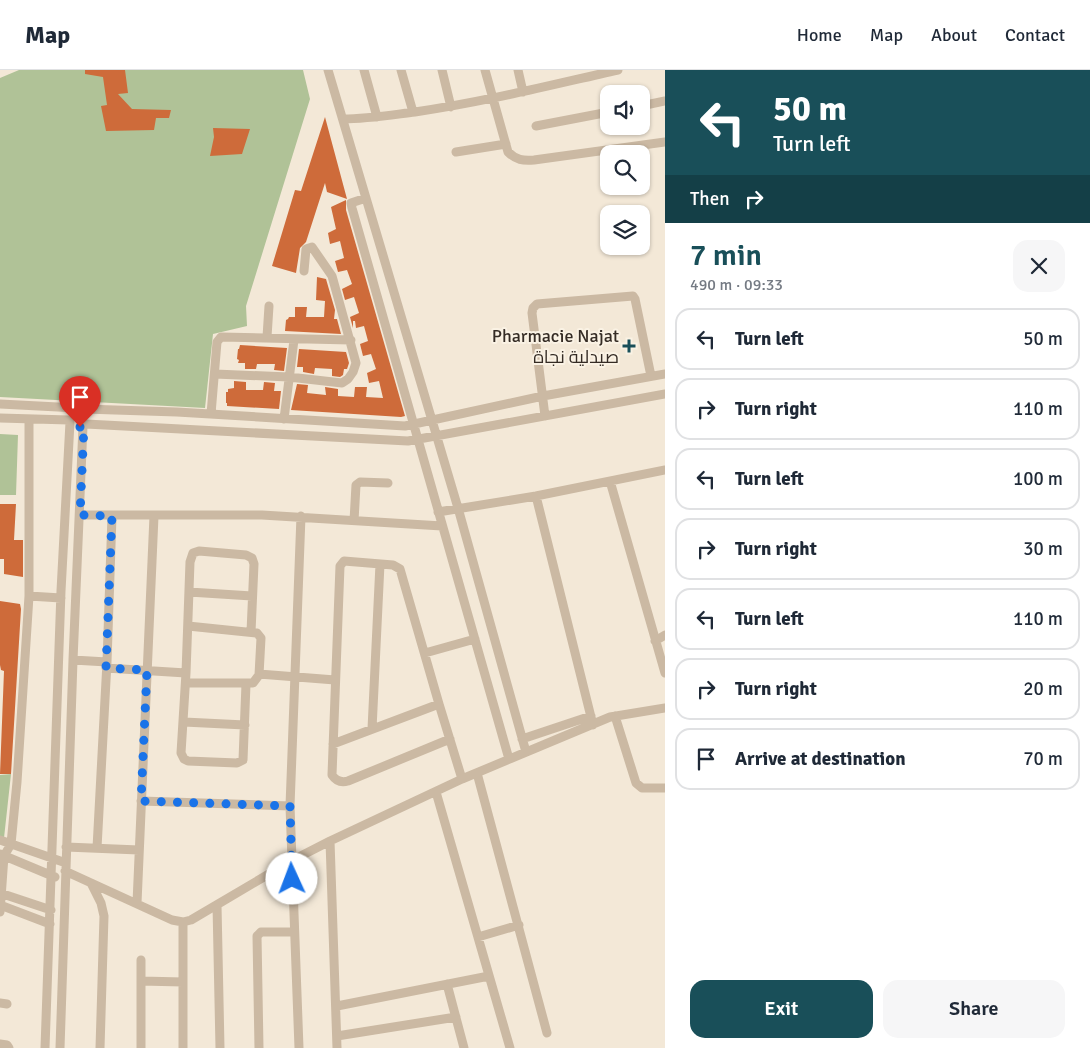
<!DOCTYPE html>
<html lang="en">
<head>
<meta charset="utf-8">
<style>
  :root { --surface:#fff; --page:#f6f6f7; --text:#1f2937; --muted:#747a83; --line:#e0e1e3; --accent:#194f59 }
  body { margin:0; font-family:Signika,Cairo,sans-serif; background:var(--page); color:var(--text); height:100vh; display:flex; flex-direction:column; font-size:19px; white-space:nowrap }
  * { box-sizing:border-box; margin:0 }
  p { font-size:16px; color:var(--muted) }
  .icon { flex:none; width:28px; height:28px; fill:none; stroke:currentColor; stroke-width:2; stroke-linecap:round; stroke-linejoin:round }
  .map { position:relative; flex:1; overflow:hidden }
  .sheet { display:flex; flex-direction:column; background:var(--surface); width:425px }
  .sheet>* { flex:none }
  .banner { background:#194f59; color:#fff; overflow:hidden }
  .controls { position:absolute; left:600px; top:15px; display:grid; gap:10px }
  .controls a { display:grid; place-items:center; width:50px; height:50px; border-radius:10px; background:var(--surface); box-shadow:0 1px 4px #0004; font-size:25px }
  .pin { position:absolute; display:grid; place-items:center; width:42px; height:42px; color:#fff; margin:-51px -21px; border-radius:50% 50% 50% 0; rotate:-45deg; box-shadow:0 0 5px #0007 }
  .pin .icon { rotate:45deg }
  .me { position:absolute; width:55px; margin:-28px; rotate:358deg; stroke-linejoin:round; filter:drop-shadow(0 0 4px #0008) }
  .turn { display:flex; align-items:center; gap:18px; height:105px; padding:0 25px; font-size:22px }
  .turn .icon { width:65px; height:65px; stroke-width:2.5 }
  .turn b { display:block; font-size:35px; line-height:42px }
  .then { display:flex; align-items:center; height:48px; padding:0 25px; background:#0003; gap:10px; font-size:19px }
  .round { display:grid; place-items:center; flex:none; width:52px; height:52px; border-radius:15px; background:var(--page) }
  .headline { display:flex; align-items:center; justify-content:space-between; height:85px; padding:0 25px }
  h1 { font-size:30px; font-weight:600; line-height:38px; color:var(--accent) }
  .action { display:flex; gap:10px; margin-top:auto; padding:10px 25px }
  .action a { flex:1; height:58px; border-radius:15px; background:var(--accent); color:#fff; font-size:20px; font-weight:600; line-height:58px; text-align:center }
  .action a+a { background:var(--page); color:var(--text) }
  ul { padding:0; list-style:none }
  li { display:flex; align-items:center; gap:15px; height:62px; margin:0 10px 8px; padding:0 15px; border:2px solid var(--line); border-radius:15px }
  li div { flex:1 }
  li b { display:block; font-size:19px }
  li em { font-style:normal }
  header { display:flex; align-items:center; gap:30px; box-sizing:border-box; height:70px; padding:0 25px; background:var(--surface); border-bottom:1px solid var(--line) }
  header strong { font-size:24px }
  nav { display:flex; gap:28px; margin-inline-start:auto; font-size:18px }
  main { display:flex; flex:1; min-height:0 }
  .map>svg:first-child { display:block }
  .green { fill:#b0c297 }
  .building { fill:#ce6b3a }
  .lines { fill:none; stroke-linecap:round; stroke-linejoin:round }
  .minor { stroke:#cbb9a3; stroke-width:9 }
  .route { stroke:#1a73e8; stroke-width:9; stroke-dasharray:0 16.2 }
  .poi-dot { fill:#194f59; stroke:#faf2e4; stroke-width:2 }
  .labels { text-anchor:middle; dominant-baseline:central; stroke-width:4; stroke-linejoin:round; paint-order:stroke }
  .poi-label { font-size:18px; fill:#352c25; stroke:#faf2e4; text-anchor:end }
</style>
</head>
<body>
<header>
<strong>Map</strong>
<nav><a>Home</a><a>Map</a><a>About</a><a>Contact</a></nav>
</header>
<main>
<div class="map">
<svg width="665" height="978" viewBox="0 0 665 978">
  <rect width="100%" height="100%" fill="#f3e8d7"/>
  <path class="green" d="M19,0h284l7,29 -64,207 1,20 -34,8 -8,74 -205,-11v-319z
    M0,364l18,1 -2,60h-16z
    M11,704l-7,64 -4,-1v-62z"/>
  <path class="building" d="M85,0h40l3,23 -10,1 14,15 39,1 -2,8h-13l-2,12 -48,1 -5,-25 6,-1 -4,-28 -18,-3z
    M325,47l22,82 -20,-7 -2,-9 -19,59 -6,6 -4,25 -24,-7 23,-76 6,1z
    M213,58l37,1 -8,25 -32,2 4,-19z
    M346,130v10l59,206 -4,1 -110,-7 6,-26 11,1 -1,8 19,2 -1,-8 13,2v7l16,1 1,-10h12l-1,10 17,1 -4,-17 -10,2 -2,-10 9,-4 -5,-15 -8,2 -3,-12 8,-3 -4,-15 -8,2 -1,-7h-2v7l-3,-11 9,-4 -5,-16 -9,3 -3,-11 10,-5 -5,-14 -9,2 -3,-11 9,-3 -4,-17 -10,3 -2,-11 8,-4 -5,-22z
    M317,207l9,2 9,31 -1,9h3l4,15 -56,-3 1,-11 2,-1 1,-2h6v-10h12l-1,10h18l1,-16 -9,-1z
    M240,275l47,3 -3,23 -10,-1 1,-6h-18l-1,5h-11v-6h-7l1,-3 -2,-1 1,-10h1z
    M299,279l47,3 3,11 -2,6h-3l-1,6 -3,2 -8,-1v-7l-17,-1 -1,6 -11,-2v-5h-6z
    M234,311l12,1v8h17l1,-8 11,1 -1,8h7l-2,18 -52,-3v-3h-1v-11h2v-3l6,-1z
    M0,434h16l-2,36h9v37l-19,-3v-15h-4z
    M0,531l20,3 1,5 -10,165h-11l4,-103 -3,-1 -1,-5z"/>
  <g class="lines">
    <path class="minor" d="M328,0l130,438 68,244
      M364,0l13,47
      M401,0l12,42
      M442,0l9,37
      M485,0l23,82c8,8 15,9 26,8l131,-18
      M518,0l5,22
      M641,36l24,-5
      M343,49c24,0 48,-4 72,-7 69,-10 136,-27 203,-42
      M536,56l73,-14
      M456,82l50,-8
      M366,128l-15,5 1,5 157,551
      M267,267l2,-31
      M215,304l74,3 53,6 6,-4 5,-7 3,-9 -24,-87 -20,-29 -6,2 -2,22
      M0,334l77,4
      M84,339l93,3 228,14 138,-30 122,-22
      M211,344l6,-72 4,-5 130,3
      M545,346l-13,-103 1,-5 4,-4 96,-8 2,3 16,77
      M0,348l69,2
      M284,349l10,-79
      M86,354l322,17 257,-47
      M610,411l55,192
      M536,426l57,229
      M438,442l98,-16 129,-26
      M80,445h182l180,11
      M354,451l2,-36 4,-3 28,1
      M189,522l63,4
      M29,526l32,2
      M655,571l10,-6
      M425,583l50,-14
      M73,590l34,2
      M106,598l80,5
      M259,604l76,6
      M186,613h67l6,-8 2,-37 -4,-5 -69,-7
      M246,614l-3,76 -6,3 -49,-2 -4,-2 -3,-6 5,-80 4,-111 3,-9 6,-2 47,4 6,3 2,6 -3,68
      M615,646l21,67 6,5h23
      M184,652l61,3
      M372,659l8,-165
      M450,669l-102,42c-7,2 -12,0 -16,-6l8,-209 4,-5 49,4 7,4 39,135 23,75
      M522,669l69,-23
      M333,674l106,-40
      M477,703l70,260
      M436,722l74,256
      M141,731l149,5
      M0,770l66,23
      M330,771l7,207
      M66,777l73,3
      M97,778l10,-186 5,-146
      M0,784l55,23
      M65,801l107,49 11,2 8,-2 100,-59 39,-20 132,-62 148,-62 55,-9
      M91,813l10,20 3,13 -4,132
      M0,823l51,17
      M137,833l17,-387
      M0,835l50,19
      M217,835l3,143
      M0,842l4,-56 7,-12 6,-62 12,-186v-177
      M183,852v126
      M478,867l41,-12
      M141,911l42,1
      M447,914l17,64
      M0,933l7,1
      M337,936l152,-30
      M337,966l119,-19
      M0,974l7,1 2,3
      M45,978l16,-457 9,-169
      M60,978l13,-388 10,-234
      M141,978v-88
      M259,978l-2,-112 4,-4h33
      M299,978l-9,-242 11,-290"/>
  </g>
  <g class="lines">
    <path class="route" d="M80,357l4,-1 -4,89 32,1 -6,152 41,2 -6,131 149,5 2,73"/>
  </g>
  <path class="poi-dot" d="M626.5 268.5h5v5h5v5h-5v5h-5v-5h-5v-5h5z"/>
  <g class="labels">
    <g class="poi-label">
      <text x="619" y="266">Pharmacie Najat<tspan x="619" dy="21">صيدلية نجاة</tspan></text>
    </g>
  </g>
</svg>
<div class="controls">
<a><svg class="icon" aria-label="sound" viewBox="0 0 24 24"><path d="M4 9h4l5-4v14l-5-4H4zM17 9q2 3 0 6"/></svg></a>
<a><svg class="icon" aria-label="search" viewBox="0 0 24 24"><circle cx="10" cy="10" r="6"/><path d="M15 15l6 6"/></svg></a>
<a><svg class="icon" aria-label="layers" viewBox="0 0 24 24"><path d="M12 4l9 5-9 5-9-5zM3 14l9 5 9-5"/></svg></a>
</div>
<div class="pin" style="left:80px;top:357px;background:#d93025"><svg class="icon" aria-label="arrive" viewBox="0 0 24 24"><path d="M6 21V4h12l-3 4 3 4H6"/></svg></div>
<svg class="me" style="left:292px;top:809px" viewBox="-20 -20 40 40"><circle r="19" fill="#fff"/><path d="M0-13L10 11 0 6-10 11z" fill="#1a73e8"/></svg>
</div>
<section class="sheet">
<div class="banner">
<div class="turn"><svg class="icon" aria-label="left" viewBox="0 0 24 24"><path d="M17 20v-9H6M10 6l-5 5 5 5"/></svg><div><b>50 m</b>Turn left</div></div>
<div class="then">Then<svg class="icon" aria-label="right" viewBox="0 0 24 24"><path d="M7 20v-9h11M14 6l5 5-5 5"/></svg></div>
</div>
<div class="headline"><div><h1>7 min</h1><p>490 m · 09:33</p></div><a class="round"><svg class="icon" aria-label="close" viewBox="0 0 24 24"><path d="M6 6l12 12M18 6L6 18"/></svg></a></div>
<ul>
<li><svg class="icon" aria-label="left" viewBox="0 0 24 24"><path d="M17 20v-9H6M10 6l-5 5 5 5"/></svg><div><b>Turn left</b></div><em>50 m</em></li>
<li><svg class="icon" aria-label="right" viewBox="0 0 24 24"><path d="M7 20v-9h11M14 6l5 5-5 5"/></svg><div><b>Turn right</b></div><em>110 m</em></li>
<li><svg class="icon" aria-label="left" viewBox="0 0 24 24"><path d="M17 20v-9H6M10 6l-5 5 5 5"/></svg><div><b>Turn left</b></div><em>100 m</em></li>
<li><svg class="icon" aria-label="right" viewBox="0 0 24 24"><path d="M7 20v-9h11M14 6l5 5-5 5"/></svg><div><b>Turn right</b></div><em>30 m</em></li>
<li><svg class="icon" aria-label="left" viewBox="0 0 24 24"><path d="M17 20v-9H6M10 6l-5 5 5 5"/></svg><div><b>Turn left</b></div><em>110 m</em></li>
<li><svg class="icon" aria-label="right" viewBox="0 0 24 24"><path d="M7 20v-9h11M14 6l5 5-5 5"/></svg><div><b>Turn right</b></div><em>20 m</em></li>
<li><svg class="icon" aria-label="arrive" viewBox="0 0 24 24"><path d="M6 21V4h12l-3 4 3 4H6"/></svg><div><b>Arrive at destination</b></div><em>70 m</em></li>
</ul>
<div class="action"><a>Exit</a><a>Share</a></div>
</section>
</main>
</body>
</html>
